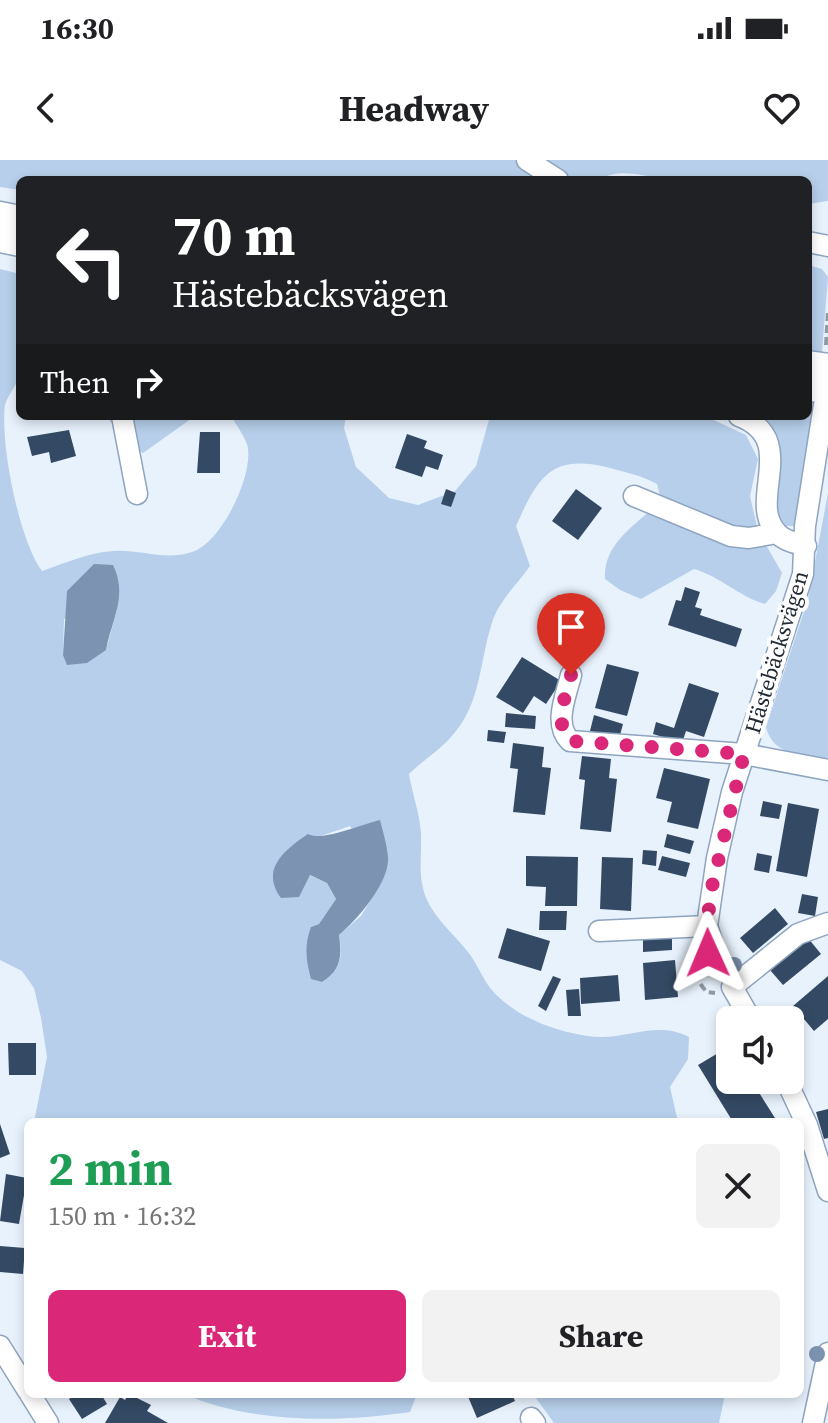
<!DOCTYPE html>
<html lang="en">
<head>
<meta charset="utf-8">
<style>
  :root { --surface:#fff; --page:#f2f2f2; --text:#202124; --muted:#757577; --accent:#db2777 }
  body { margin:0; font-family:"Source Serif 4",serif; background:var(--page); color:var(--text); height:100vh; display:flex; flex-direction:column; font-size:30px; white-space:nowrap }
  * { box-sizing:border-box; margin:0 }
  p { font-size:26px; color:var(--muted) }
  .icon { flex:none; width:44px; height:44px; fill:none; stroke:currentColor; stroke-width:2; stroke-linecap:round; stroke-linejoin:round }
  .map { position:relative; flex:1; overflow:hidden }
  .details { position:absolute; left:24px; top:958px; width:780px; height:280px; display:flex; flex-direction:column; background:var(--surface); border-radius:12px; box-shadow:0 4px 12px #0003 }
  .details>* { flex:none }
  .hud { position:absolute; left:16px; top:16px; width:796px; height:244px; border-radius:12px; box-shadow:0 4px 12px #0003; background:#202124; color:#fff; overflow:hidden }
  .buttons { position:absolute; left:716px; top:846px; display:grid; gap:16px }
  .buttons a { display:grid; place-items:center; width:88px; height:88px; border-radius:12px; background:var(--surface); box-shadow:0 4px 12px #0003; font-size:40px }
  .pin { position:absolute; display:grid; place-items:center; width:68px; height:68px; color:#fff; margin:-82px -34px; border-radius:50% 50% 50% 0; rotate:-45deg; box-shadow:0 0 8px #0007 }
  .pin .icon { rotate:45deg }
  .me { position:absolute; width:88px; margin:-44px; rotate:359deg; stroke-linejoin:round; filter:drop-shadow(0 0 6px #0008) }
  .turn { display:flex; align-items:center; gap:28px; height:168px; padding:0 24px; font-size:36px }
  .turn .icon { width:104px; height:104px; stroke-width:2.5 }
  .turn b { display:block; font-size:56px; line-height:68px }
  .then { display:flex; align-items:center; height:76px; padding:0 24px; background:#0003; gap:16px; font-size:30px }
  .round { display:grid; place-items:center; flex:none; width:84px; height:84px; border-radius:12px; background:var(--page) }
  .head { display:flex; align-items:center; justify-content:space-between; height:136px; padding:0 24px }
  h1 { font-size:48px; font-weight:700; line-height:60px; color:#1e9e55 }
  .action { display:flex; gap:16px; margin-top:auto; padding:16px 24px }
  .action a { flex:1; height:92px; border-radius:12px; background:var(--accent); color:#fff; font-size:32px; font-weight:700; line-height:92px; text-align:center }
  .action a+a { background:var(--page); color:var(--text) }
  .status { display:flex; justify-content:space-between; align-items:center; height:56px; padding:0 40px; background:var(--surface); direction:ltr }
  .status svg { height:22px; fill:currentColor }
  header { display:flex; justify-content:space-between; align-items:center; height:104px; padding:0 24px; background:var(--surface); font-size:36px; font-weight:700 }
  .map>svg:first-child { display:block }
  .green { fill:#b7cfea; fill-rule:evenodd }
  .water { fill:#7c94b1 }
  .building { fill:#344a64 }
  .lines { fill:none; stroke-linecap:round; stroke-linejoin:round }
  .minor-casing { stroke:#8ea4bf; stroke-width:23 }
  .major-casing { stroke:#8ea4bf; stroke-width:29 }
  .path { stroke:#9099a4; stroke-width:4; stroke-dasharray:8 4; stroke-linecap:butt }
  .minor { stroke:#fff; stroke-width:20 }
  .major { stroke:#fff; stroke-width:26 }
  .tree { fill:#7b93ae }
  .route { stroke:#db2777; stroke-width:14; stroke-dasharray:0 25.2 }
  .labels { text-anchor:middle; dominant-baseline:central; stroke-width:8; stroke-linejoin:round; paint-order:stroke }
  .street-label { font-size:22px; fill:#202933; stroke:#fefefe }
</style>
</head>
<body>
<div class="status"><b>16:30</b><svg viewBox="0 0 49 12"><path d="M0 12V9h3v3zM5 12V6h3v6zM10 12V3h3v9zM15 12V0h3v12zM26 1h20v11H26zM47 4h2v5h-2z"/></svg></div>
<header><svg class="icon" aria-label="back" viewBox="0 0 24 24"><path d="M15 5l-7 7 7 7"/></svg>Headway<svg class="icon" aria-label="heart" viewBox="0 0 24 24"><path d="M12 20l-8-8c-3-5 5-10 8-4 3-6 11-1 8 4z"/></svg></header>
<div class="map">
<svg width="828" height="1263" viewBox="0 0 828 1263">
  <rect width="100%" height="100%" fill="#e8f2fd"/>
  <path class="green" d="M0,0h828v41l-20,3v-24c-45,0 -94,5 -139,0 -20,-2 -50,-14 -68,0h-581v10l-20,-3z
    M808,105l14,4 6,8 -6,75 -14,-2z
    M0,109l20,5c0,32 3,67 0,99 -1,10 -12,21 -15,32 -5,39 14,135 37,166 23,-8 46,-18 71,-20 26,-2 53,10 79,1 29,-9 60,-74 56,-103 -1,-10 -12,-24 -17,-33h115l-2,12 12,39 33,31 29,7 37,-14 21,-25 14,-50h215l41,19 12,24 -8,37 8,35 24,42 -6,18 -11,13c-27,-8 -44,-27 -71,-35l-53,30 -21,-9 -15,-11c-2,-38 34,-55 56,-79l-4,-16c-16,-9 -30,-11 -47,-16 -59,-15 -72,9 -94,58l14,40c-11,16 -29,33 -36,51 -15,40 -11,86 -43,120 -11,13 -29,24 -42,37 3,19 11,40 12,60 1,23 -4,43 6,66 10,21 27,34 41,52 9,11 14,26 23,37 23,27 62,42 97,47 36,6 67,-17 101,1l-1,22 -18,28 8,35h-644l13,-65 -6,-39 -7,-30 -12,-17 -22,-11zM117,450l-11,40 -43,5 1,-36zM350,666l31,57 -20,33 -22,19c4,22 2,35 -17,47l-11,-55 8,-3 17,-25 -9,-16 -18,-8 6,-37z
    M808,239l9,2 -22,125h-11l-8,-10 2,-69 -22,-31h52z
    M106,256h89l-52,37 -14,-9z
    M828,333v266c-26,-4 -55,-3 -62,-32l42,-128z
    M184,1234h233l-7,18c-74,11 -160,11 -226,-18z
    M533,1234h192l-6,29h-165z"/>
  <path class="water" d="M94,404l19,1c15,31 -1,54 -7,85l-19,13 -20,2 -4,-10 4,-64z
    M380,660c3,12 7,25 8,37 2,25 -31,63 -49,78 3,22 2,35 -17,47l-11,-3c-5,-19 -7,-33 0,-52l8,-3 17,-25 -9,-16 -17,-8 -11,22 -18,1c-21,-28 3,-48 27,-64 14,8 54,-10 72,-14z"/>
  <path class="building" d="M69,270l7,26 -25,7 -2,-11 -17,4 -5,-19z
    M200,272h20v41h-23z
    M407,274l20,7 -3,7 19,7 -5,15 -12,-4 -4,11 -27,-9z
    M446,329l10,4 -5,14 -10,-3z
    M576,329l26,19 -24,32 -26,-19z
    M685,427l15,5 -5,15 7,2 -2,6 42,14 -6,18 -68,-22 8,-25 5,1z
    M558,435l31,12 -17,45 -32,-13z
    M522,497l39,24 -15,23 -12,-8 -11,17 -27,-16z
    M607,504l32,8 -12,44 -32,-8z
    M689,523l30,10 -15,44 -18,-6 -4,12 -29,-9 3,-12 18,6z
    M506,553l30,3 -1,13 -30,-2z
    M594,555l29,9 -4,15 -29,-8z
    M488,570l18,2 -2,11 -17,-2z
    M513,583l31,4 -2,20 9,1 -6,47 -32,-3 5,-43 -8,-1z
    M582,596l29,3 -2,19 8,1 -6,53 -31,-3 5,-49 -6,-1z
    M664,608l46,11 -12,50 -31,-7 5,-20 -16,-4z
    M763,641l19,4 -3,14 -19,-3z
    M788,643l31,6 -12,68 -31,-6z
    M667,674l27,7 -4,13 -26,-7z
    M643,690l14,1 -1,15 -14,-2z
    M757,693l15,3 -3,17 -15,-3z
    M526,696l52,1 -1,49h-32l1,-19 -20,-1z
    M662,696l28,7 -4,14 -28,-7z
    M602,697l31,1 -2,53 -31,-2z
    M802,734l16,3 -3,19 -17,-3z
    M775,748l13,16 -35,29 -13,-15z
    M540,751h27l-1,19h-27z
    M507,768l43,13 -9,30 -43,-13z
    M672,773v17l-29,2v-18z
    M808,778l13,16 -38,31 -13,-15z
    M675,800l3,37 -33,3 -2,-37z
    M618,815l2,26 -39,3 -1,-26z
    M553,816l8,3 -15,32 -8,-5z
    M828,816v43l-14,12 -21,-25z
    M579,829l2,27h-13l-2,-26z
    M8,883h28v32h-27z
    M730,886v34h21l24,38 -7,4h-35l-35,-57z
    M828,949v29l-4,1 -8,-27z
    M0,964l10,30 -10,4z
    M6,1014l21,4 -8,46 -19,-3z
    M0,1086l25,2 -2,26 -23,-2z
    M77,1234h24l6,10 -25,15 -13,-20z
    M129,1234l22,11 -4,6 21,12h-63l15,-26 5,3z
    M467,1234h45l3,7 -38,17z"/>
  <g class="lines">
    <g class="minor-casing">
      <path id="minor" d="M527,0l31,20
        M808,82l20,4
        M122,256l15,78
        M739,256c62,24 7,85 38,117 7,8 19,10 29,13
        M634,336l97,40 18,2 28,-5
        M571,515c-5,21 -18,49 -1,66l174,13 84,16
        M599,771l108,-5
        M714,788l-7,-22 10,-68 15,-66 71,-218 2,-48 19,-121
        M751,860l-19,-33 66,-53 30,-11
        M786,920l21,45 21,66
        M0,1186l28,45
        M30,1234l18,29
        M531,1258l4,5
        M813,1263l15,-70"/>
    </g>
    <g class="major-casing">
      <path id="major" d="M0,55l20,4
        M0,79l20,4
        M808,204l20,3
        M808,227l20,4"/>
    </g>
    <path class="path" d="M826,185l2,-34
      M701,801c-6,12 -4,21 6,31l8,1"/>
    <use href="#minor" class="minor"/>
    <use href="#major" class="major"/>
  </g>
  <g class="tree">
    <circle cx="734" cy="805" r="8"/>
    <circle cx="817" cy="1194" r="8"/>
  </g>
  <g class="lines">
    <path class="route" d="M571,515c-5,21 -18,48 -1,66l174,13 -33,137 -4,35 7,22 -6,5"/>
  </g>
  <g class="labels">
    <g class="street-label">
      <text transform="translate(776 492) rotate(-73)">Hästebäcksvägen</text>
    </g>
  </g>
</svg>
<div class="buttons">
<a><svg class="icon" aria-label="sound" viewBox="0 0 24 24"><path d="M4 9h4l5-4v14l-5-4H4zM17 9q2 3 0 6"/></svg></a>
</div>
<div class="pin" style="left:571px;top:515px;background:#d93025"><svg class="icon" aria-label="arrive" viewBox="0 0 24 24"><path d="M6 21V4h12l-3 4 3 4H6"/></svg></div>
<svg class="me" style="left:708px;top:793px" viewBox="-20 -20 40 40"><path d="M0-17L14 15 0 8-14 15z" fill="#db2777" stroke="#fff" stroke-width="4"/></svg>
<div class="hud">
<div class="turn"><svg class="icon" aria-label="left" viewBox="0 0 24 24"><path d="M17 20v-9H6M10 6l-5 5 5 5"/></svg><div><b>70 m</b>Hästebäcksvägen</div></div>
<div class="then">Then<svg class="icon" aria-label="right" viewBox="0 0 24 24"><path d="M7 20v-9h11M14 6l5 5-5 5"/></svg></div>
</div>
<section class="details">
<div class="head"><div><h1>2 min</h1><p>150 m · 16:32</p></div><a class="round"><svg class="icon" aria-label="close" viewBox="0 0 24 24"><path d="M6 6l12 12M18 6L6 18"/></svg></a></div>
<div class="action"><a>Exit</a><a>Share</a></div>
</section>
</div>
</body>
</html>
